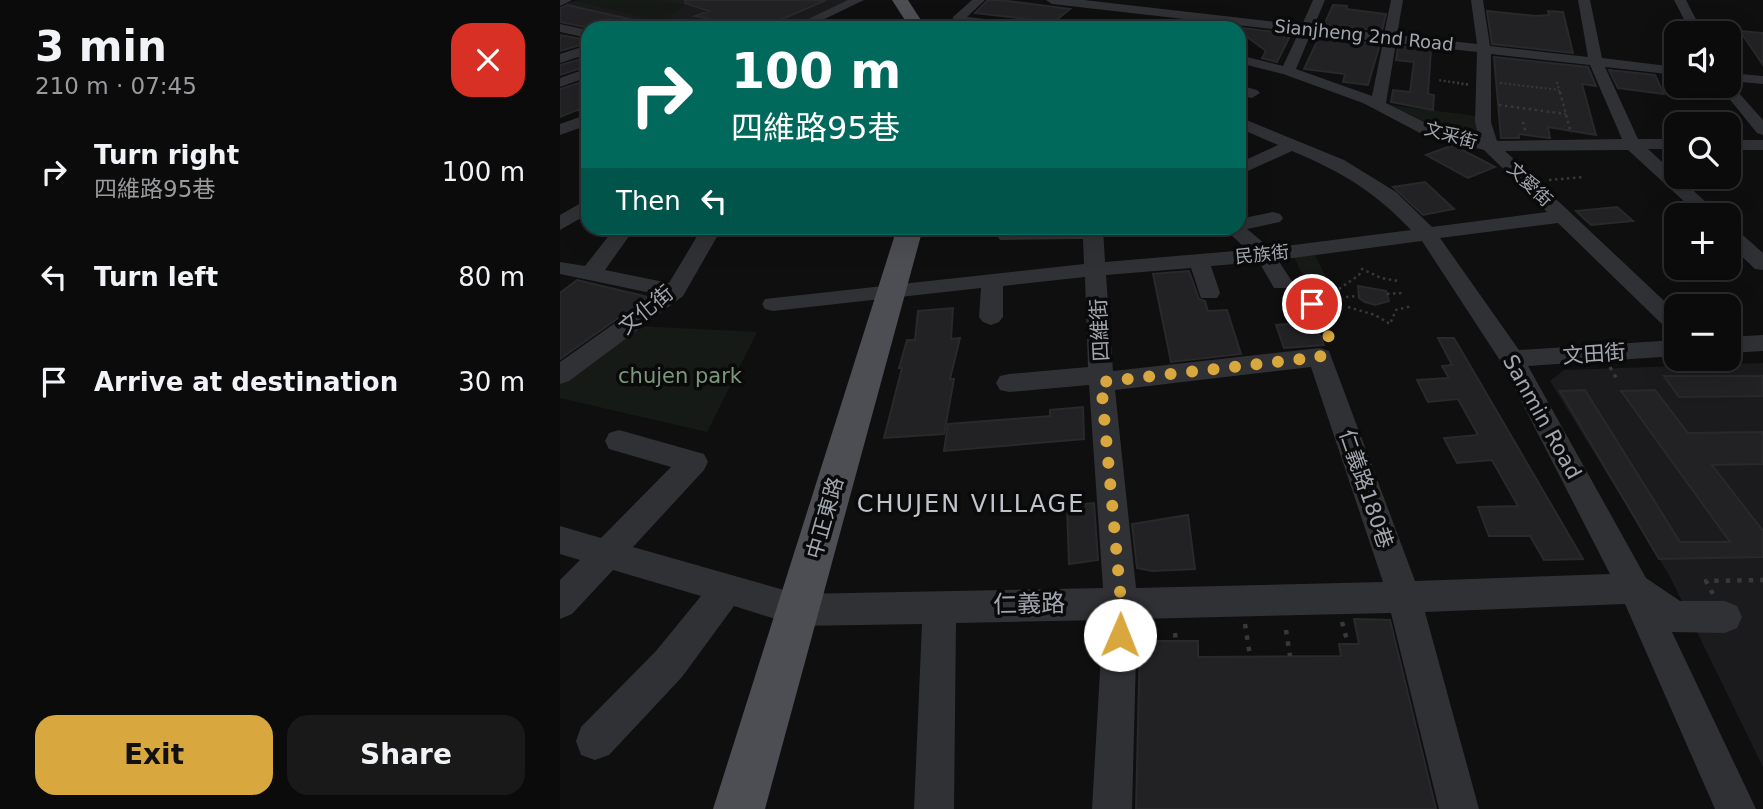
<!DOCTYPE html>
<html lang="en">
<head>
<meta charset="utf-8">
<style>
  :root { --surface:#0b0b0c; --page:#19191a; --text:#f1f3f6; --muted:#9a9b9d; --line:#2b2b2d; --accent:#d8a73e }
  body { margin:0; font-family:"DejaVu Sans","Noto Sans TC",sans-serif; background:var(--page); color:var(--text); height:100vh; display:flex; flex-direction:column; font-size:26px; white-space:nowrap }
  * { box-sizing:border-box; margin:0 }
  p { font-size:23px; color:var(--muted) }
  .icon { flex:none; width:38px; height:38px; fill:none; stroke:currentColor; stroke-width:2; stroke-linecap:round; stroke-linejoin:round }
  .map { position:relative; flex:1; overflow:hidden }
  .side { display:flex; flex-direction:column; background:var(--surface); width:560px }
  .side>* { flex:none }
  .banner { position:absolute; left:21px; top:21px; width:665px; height:214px; border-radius:21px; box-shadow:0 7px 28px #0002,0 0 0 2px var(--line); background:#00695c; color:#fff; overflow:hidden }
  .tools { position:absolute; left:1104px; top:21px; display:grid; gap:14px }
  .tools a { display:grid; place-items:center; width:77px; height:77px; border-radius:14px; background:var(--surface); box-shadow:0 7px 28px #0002,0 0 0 2px var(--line); font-size:35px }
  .pin { position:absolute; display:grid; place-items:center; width:60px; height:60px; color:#fff; margin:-30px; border:4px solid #fff; border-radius:50%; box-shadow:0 2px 7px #0007 }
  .me { position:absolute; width:77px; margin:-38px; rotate:1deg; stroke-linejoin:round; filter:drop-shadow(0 0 5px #0008) }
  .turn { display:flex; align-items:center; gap:24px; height:147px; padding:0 35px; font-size:32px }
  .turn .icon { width:91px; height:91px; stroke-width:2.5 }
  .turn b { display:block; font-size:49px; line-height:60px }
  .then { display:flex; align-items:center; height:66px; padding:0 35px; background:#0003; gap:14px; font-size:26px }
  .round { display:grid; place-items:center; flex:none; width:74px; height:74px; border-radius:21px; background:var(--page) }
  .summary { display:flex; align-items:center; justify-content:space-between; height:119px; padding:0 35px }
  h1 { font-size:42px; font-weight:800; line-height:52px }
  .primary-button { display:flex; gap:14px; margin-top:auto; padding:14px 35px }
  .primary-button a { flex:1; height:80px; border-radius:21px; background:var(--accent); color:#111; font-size:28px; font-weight:800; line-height:80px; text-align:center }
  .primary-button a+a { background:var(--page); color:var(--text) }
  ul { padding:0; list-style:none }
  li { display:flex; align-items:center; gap:21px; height:105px; padding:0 35px }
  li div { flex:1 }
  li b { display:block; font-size:26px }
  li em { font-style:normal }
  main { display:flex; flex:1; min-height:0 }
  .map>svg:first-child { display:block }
  .built { fill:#1b1b1d }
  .green { fill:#161a17 }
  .building { fill:#222224; stroke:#29292c; stroke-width:2 }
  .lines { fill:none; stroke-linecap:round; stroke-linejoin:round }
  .path-far3 { stroke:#37383b; stroke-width:2; stroke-dasharray:2 2.5; stroke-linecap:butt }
  .path-far2 { stroke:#37383b; stroke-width:2.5; stroke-dasharray:2.5 3.5; stroke-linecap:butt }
  .path-far1 { stroke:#37383b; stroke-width:3.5; stroke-dasharray:3.5 5; stroke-linecap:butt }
  .path { stroke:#37383b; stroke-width:4.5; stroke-dasharray:4.5 7; stroke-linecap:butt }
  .minor { fill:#303134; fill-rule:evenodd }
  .major { fill:#4d4e53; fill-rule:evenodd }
  .route { stroke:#d8a73e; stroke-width:12; stroke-dasharray:0 21.6 }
  .labels { text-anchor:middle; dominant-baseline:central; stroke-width:7; stroke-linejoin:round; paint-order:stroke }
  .far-street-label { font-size:18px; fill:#a2a6af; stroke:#0a0a0b }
  .street-label { font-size:21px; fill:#a2a6af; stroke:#0a0a0b }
  .park-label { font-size:21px; fill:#7b987d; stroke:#0a0a0b }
  .quarter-label { font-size:24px; letter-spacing:2px; fill:#c2c4cc; stroke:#0a0a0b }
  .near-street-label { font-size:24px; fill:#a2a6af; stroke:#0a0a0b }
</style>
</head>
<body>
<main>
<section class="side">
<div class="summary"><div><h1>3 min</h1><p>210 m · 07:45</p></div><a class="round" style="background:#d93025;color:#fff"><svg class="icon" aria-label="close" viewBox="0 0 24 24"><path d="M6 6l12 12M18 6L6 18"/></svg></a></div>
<ul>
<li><svg class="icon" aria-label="right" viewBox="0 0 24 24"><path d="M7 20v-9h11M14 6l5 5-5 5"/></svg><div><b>Turn right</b><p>四維路95巷</p></div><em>100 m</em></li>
<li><svg class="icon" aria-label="left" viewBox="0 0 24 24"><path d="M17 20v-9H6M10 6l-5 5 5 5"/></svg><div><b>Turn left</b></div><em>80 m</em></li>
<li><svg class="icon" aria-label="arrive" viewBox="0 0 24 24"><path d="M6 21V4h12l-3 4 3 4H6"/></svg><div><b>Arrive at destination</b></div><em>30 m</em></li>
</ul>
<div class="primary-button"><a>Exit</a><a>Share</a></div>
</section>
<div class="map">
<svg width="1203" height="809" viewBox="0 0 1203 809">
  <rect width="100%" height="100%" fill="#0f0f10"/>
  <path class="built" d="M18,0h273l-64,28h-116l-107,-24z
    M1203,363v404l-94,-192 -119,-194 14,-11z"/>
  <path class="green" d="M19,0h80l25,5 -8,8 -11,3 8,2 -9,4 -89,-21z
    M830,105l87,11 2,24 -50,-16z
    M755,255l12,24 -22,2 -11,-24z
    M76,326l121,6 -50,100 -147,-34v-17z"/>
  <path class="building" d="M125,0h141l-53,23 -24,4 -54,-11 14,-5 -24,-8z
    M428,0h12l70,9 -16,13 -79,-9z
    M7,5l40,9 27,6 -22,8h-23l-29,-6v-14z
    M773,5l14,1 -1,3 40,5 -4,17 -58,-6z
    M927,11l49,5 13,-1 -1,-4 15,1 10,41 -81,-9z
    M674,27l57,7 -14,28 -15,-4 4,-7 -27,-20v-3z
    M1180,31l23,2v32z
    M0,35l28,5v3l-28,8z
    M759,37l61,7 -12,41 -25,-3 2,-8 -41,-5z
    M838,46l33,4 -3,44 6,1 -1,15 -42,-8 2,-12 17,2 4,-30 -18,-2z
    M28,57v9l-28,9v-10z
    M934,57l94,10 8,19 -14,-2 14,51 -48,-8 2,11 -31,-4v4h-18z
    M1049,70l46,5 9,19 -46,-6z
    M28,80v32l-11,-2 -17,7v-28z
    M893,145l42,22 -27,11 -42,-23z
    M865,182l29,27 -31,6 -30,-28z
    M1057,207l16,14 -42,4 -15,-14z
    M629,271l10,28 6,2 3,10 19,-1 14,44 -70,8 -18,-88z
    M17,280l71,17 -88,62v-66z
    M798,286l28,5 3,10 -14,4 -10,-3 -6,-4z
    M393,308l-2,31 9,-1 -10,41h4l-10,55 -60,4 18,-70h-3l8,-28h8l3,-29z
    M755,322l9,23 -40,3 -8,-23z
    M878,338h16l129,221 -39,1 -14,-24h-41l-11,-29 40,-1 -26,-46 -35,3 -13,-25 34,-3 -20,-36 -30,3 -11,-22 32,-2 -7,-12 10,-1z
    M1104,376h99v20l-84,1z
    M1025,390l95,152h50l-109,-151 34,-1 33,43 75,-1v32l-51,1 51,66v26l-104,2 -99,-168z
    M523,407l1,32 -140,12 4,-27 102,-8v-6z
    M534,503l4,57 -29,4 -2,-58z
    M628,515l7,54 -43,2 -15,-3 -5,-44z
    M794,619l36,1 46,189h-300l4,-168h58v16l143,-1 -2,-12h20z"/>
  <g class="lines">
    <path class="path-far3" d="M211,28l11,-5
      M997,82l3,12
      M940,83l59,7
      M908,84l-30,-4 30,5"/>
    <path class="path-far2" d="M1000,92l11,41
      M939,105l67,9
      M963,122l3,11
      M989,180l36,-3
      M741,284l28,51 -3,7
      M779,289l20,-14 3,-6 19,9 17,3
      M827,294l15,-1
      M786,297l13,-1
      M788,307l27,8 15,9 6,-14 16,-4"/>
    <path class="path-far1" d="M1050,367l8,14"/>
    <path class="path" d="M1153,594l-7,-13 57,-1
      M782,622l6,22
      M685,624l5,32
      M726,630l4,26
      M615,633l1,8"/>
    <path class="minor" d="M0,0h12l-12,6z
      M288,0h16l-58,28h-17z
      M412,0h13l-18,17 62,7 6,4h-40l-42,-5v-6z
      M486,0h38l218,25 11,-25h12l-11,26 70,8 7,-34h12l-6,35 80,9 -6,-44h12l7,46 98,11 -10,-57h12l12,58 74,9v8l-71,-8 33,72h38v10h-28l72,66h-21l-71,-65 -123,1 171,161v21l-8,-3 -110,-107 -118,15 79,112 157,-10v16l-148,10 118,212 34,23h45l12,5 5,11 -5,11 -12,5 -53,-1 84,177h-41l-90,-205 -200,8 54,197h-40l-48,-196 -254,6 -5,190h-40l11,-189 -147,3 -2,186h-40l8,-185 -124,2 -64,-20 -52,71 -73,78 -14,5 -14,-5 -5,-14 5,-14 75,-76 45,-55 -88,-26 -41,44 -12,5v-39l20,-20 -20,-6v-28l41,12 70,-71 -62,-18 -4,-8 4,-8 10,-3 85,24 4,8 -4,8 -71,77 165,47 305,-6 -14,-203 -80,7 -9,-2 -4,-7 4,-7 9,-2 79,-7 -3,-90 -82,9v31l-4,5 -8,3 -8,-3 -4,-5 2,-29 -208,23 -8,-2 -3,-5 3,-5 319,-35 -1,-25 -83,1 -3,-4 3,-4 7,-2 96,-2 2,34 142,-12 -23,-22h15v-9l34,-7 7,2 3,4 -3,4 -33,7 23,19 141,-18c-37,-39 -69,-58 -119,-79l-53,24v-12l39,-18 -39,-17v-11l105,43 52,32 36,35 115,-15 -63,-62 -64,-17 -57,-30 -80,-29 -44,-11v-8l44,11 16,-34 -247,-28zM751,33l72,9 -11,54 -76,-27zM836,43l81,9 -2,70 4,16 -47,-12 -46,-23zM931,54l99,11 32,74 -125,2 -6,-19zM862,241l79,121 109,212 -195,7 -86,-230 -9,-3 -207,23 -7,-96 85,-7 10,30h16l3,-5 -9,-27 48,-4 15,26h16l3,-5 -15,-23zM751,367l72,215 -247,6 -21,-198z
      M1114,0h12l17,33h-12z
      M0,24l28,6v8l-28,-6z
      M28,45v9l-28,9v-9z
      M28,68v9l-28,10v-9z
      M1169,73l34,3v8l-34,-3z
      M1169,82l34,38v15l-6,-2 -38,-47h10z
      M679,85l18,5 3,3 -8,5 -13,-3z
      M28,114v11l-28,10v-11z
      M1169,140h34v10h-34z
      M28,199v15l-28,16v-15z
      M1169,227l7,2 27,24v17l-8,-1 -26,-25z
      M55,228h13l4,4 -27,38 64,13 33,-55h20l-39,68 -114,85 -9,3v-22l96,-68 -96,-20v-12l25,4z
      M1203,335v16l-34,2v-16z"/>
    <path class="major" d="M332,0h16l18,28h-16z
      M337,228h26l-158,581h-52z"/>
  </g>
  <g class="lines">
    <path class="route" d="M560,635l1,-33 -20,-220 219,-25 9,-22 -17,-31"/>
  </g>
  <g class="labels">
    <g class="far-street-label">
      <text transform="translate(804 35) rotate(6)">Sianjheng 2nd Road</text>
      <text transform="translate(891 135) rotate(16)">文采街</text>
      <text transform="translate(970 184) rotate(44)">文愛街</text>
      <text transform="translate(702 254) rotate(-6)">民族街</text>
    </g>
    <g class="street-label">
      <text transform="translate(86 310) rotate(-39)">文化街</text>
      <text transform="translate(540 330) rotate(-93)">四維街</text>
      <text transform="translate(1034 354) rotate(-4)">文田街</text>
      <text transform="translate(982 417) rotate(61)">Sanmin Road</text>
      <text transform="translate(806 489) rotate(71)">仁義路180巷</text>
      <text transform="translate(265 518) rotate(-74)">中正東路</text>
    </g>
    <g class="park-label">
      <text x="120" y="376">chujen park</text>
    </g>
    <g class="quarter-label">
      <text x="411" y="504">CHUJEN VILLAGE</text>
    </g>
    <g class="near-street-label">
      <text transform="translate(469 604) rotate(-1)">仁義路</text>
    </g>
  </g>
</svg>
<div class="tools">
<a><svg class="icon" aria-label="sound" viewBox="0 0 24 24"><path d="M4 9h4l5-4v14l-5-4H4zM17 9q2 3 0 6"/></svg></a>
<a><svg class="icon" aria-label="search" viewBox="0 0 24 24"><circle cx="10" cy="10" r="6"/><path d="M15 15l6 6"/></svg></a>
<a>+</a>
<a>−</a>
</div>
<div class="pin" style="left:752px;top:304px;background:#d93025"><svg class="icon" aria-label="arrive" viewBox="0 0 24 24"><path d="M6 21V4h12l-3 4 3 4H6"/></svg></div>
<svg class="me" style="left:560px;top:635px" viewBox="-20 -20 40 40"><circle r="19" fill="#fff"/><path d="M0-13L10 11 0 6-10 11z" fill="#d8a73e"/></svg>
<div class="banner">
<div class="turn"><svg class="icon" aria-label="right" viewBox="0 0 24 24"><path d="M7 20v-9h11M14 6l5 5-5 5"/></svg><div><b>100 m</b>四維路95巷</div></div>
<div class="then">Then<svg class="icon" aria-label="left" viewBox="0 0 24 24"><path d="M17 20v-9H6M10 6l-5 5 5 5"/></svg></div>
</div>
</div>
</main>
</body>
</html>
